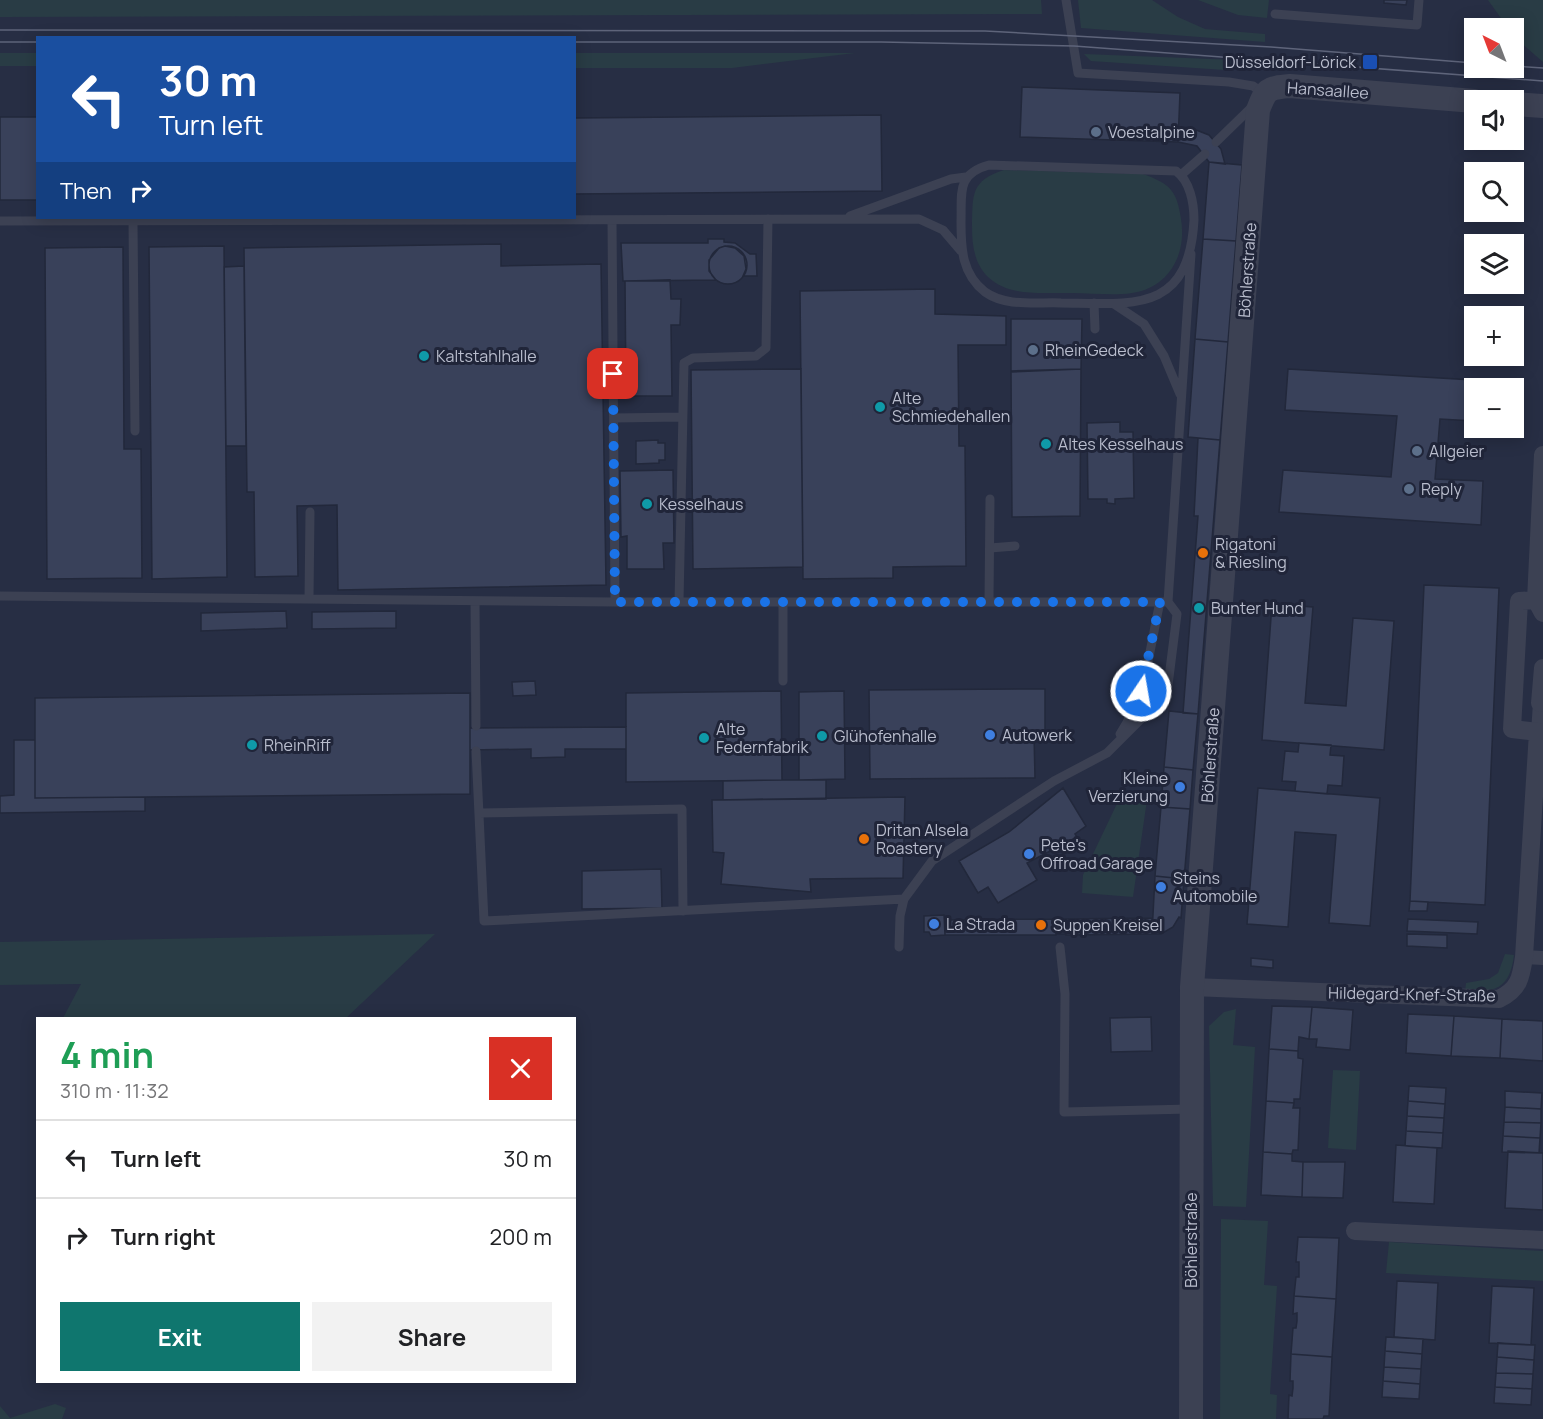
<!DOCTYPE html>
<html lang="en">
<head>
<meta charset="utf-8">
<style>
  :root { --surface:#fff; --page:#f2f2f2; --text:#202124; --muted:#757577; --line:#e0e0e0; --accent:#0f766e }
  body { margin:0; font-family:Manrope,sans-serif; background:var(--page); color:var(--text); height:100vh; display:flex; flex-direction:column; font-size:22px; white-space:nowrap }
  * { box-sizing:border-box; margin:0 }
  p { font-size:20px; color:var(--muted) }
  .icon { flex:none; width:33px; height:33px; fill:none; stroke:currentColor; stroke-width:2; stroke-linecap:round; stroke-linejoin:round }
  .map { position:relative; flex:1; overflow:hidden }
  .panel { position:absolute; left:36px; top:1017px; width:540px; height:366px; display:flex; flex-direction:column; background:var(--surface); border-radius:0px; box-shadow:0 3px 15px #0003 }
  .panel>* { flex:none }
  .top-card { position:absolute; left:36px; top:36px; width:540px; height:183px; border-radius:0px; box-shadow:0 3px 15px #0003; background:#1a4fa0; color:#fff; overflow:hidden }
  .needle { width:39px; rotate:318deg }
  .buttons { position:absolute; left:1464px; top:18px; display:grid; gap:12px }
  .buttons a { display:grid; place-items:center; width:60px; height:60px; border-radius:0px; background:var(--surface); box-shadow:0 3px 15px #0003; font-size:30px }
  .pin { position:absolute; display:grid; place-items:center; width:51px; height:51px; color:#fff; margin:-26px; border-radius:12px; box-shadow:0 3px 9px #0006 }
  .me { position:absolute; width:66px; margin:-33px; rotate:12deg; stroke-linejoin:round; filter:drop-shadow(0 0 4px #0008) }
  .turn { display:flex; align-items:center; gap:21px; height:126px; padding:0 24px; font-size:27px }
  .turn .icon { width:78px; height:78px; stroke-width:2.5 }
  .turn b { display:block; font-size:42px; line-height:51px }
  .then { display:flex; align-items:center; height:57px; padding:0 24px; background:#0003; gap:12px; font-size:22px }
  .round { display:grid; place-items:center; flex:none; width:63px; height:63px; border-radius:0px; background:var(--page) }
  .overview { display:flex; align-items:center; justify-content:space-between; height:102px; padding:0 24px }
  h1 { font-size:36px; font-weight:700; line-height:45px; color:#1e9e55 }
  .cta { display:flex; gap:12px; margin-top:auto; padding:12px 24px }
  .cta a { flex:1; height:69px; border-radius:0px; background:var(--accent); color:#fff; font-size:24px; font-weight:700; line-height:69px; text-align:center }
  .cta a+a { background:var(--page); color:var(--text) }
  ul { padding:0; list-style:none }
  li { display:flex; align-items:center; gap:18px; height:78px; padding:0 24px; border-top:2px solid var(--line) }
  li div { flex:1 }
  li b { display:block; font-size:22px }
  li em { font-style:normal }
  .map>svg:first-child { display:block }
  .green { fill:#293c45 }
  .building { fill:#39415a; stroke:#22283b; stroke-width:1.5 }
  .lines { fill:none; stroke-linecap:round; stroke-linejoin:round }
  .service { stroke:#3c4153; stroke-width:9 }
  .pedestrian { stroke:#3c4153; stroke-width:14 }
  .minor { stroke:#3c4153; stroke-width:18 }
  .tertiary { stroke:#3c4153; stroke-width:24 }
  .tram { stroke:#5e647a; stroke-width:1.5 }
  .route { stroke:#1a73e8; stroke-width:10; stroke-dasharray:0 18 }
  .transit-dot { fill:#1a4fb4; stroke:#202539; stroke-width:2 }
  .service-dot { fill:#5c6f8a; stroke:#202539; stroke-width:2 }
  .culture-dot { fill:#0f9aa8; stroke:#202539; stroke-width:2 }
  .food-dot { fill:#e8710a; stroke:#202539; stroke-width:2 }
  .shop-dot { fill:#3f7fe0; stroke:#202539; stroke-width:2 }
  .labels { text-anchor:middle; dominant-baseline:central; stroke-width:6; stroke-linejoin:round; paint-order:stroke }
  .poi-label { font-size:16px; fill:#b9bdcd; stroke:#202539; text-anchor:start }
  .street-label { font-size:16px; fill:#b9bdcd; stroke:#202539 }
</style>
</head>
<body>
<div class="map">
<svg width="1543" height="1419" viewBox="0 0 1543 1419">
  <rect width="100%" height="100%" fill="#272e44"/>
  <path class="green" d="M0,0h1041l1,14 -1042,3z
    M1078,0h74l26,17 27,12 60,5v8l-184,-14z
    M1198,0h71l-2,18 -29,-3z
    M1488,0h55v62l-29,-25v-9h-6z
    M0,53h37v13h-37z
    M575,53h280l-123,15h-157z
    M1084,54l178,7v6l-30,-2 -7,5 -134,-9z
    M1004,170l139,4c27,10 34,16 38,45 6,35 -12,69 -49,74 -19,3 -41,0 -60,0 -27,-1 -62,5 -84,-16 -14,-14 -16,-32 -16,-51 1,-31 -2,-45 32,-56z
    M1123,791l25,2 -15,104 -51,-4 1,-18z
    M435,934l-89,84h-283l18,-34 -81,1v-43z
    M1505,954l9,1c-4,34 -19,37 -49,38l1,-10 23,-4 9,-6z
    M1236,1009l-3,36 22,2 -9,160 -33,-1 -4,-180 15,-14z
    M1333,1070l27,1 -4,79 -28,-2z
    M1221,1219l47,2 -4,64 13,1 -7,108 7,1 -1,24h-56z
    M1389,1242l154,9v30l-157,-8z
    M55,1404l11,4 -4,11h-62v-13l10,12z"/>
  <path class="building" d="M1384,0h23l-1,5 -22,-2z
    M1022,87l158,6 -2,49 -158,-5z
    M881,115l1,76 -308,3v-76z
    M0,117h38v83h-38z
    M1179,127l12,1 18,7 12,14 4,15 -16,-2 -12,-16 -19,-4z
    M1209,162l33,3 -6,76 -33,-2z
    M708,239h16v3l11,1 15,11h6l1,22h-14l3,-7 -2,-13 -9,-8 -10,-2 -6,2 -10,12v11l7,9 -93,1 -2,-38h87z
    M1203,239l33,2 -8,101 -33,-3z
    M501,244v22l100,-2 5,321 -268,5 -1,-85 -40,1 1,70 -43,1 -1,-85h-7l-3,-244z
    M224,246l3,331 -75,2 -3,-332z
    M709 265a19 19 0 1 1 38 0a19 19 0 1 1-38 0Z
    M123,247l1,202h17l1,129 -95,1 -2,-331z
    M244,266l2,180h-20l-2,-179z
    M670,280l1,19h10l-1,26h-9l1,71h-46l-1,-115z
    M935,289v25l71,2v29h-48l1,101h6l1,120 -73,1v11l-90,1 -3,-288z
    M1011,319h71l-1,50 -70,2z
    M1195,339l33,3 -8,98 -32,-3z
    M801,369l2,198 -110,2 -2,-199z
    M1081,369l-1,147 -68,1 -1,-145z
    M1288,369l202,12 -1,7h-15v33l-34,-2 -5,60 48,2 -2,44 -202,-13 4,-42 108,7 6,-61 -112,-6z
    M1120,422v10h13l1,66 -19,1v5l-8,-1v-4h-19l-1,-76z
    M1198,438l22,2 -22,274 -15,-1 15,-197h-4z
    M658,440v3h7v17h-6v3l-23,1v-23z
    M673,470l1,73h-11l1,26h-37v-33l-6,1 -1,-66z
    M1424,585l75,3 -14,317 -75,-4z
    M1272,604l41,3 -8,96 41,3 7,-88 41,3 -10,129 -122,-10z
    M286,611l1,17 -86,3v-18z
    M396,611v17l-84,1v-17z
    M535,681l1,14 -23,1 -1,-14z
    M1034,689h11v45h-11l1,44 -165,1 -1,-89z
    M781,691l1,89 -156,2v-89z
    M844,691l1,88 -46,1v-88z
    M470,693v101l-435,4v-100z
    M1169,711l29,3 -5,56 -29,-3z
    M626,727v22h-61v8l-34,1v-9l-61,1v-22z
    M14,740h21v58l110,-1v14l-145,2v-17l14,-1z
    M1299,743l32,2 -1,10 14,1 -2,30 -14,-1 -1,9 -32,-3 1,-9 -14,-1 3,-30 13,1z
    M1164,767l29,3 -3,39 -29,-2z
    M782,780h44v19l-103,1v-19z
    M1063,788l23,38 -11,8 2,3 -50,26 10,17 -39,23 -10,-16 -10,6 -19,-32 50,-29z
    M1258,788l122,10 -10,128 -41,-3 7,-88 -41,-3 -7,95 -41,-3z
    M905,797l-2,81 -93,1 1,13 -90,-8 3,-31 -11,-1 -1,-52z
    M1161,807l29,2 -6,70 -29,-3z
    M661,869l1,39 -80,1v-38z
    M1155,876l29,3 -3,39 -2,-1 -6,10 -12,7h-9z
    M1410,901l18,1 -1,9h-18z
    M944,915l1,20 -14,1 -2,-4h-5v-16z
    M1152,918v16l-86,1v-16z
    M1057,919l-1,16h-111v-15z
    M1057,919h9v15h-10z
    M1408,919l70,3 -1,12 -70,-3z
    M1407,934l40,1v13l-40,-2z
    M1251,958l22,2v8l-22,-2z
    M1272,1006l40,1 -3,32 -10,-2 -1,14 -29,-2z
    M1312,1007l41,3 -3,40 -34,-3 1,-8h-8z
    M1408,1014l46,2 -3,40 -45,-3z
    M1454,1016l48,3 -2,39 -49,-2z
    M1151,1017l1,34 -41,1 -1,-34z
    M1502,1019l41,2v40l-43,-3z
    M1269,1049l29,2v7l5,1 -3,40h-6v4l-28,-2z
    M1409,1086l37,2 -1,16 -37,-3z
    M1505,1091l37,2 -1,16 -36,-2z
    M1266,1101l28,2 -1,5h7l-2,42h-5l-1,4 -29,-2z
    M1408,1101l37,3 -1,14 -37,-2z
    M1505,1107l36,2v14l-37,-1z
    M1407,1116l37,2 -1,15 -37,-2z
    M1504,1122l37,1 -1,15 -37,-2z
    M1406,1131l37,2 -1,15 -37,-2z
    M1503,1136l37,2 -1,15 -37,-1z
    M1396,1145l41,3 -3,56 -41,-2z
    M1508,1151l35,2v57l-38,-2z
    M1263,1152l29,2v7l11,1 -1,35 -41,-2z
    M1303,1162h42l-2,36 -41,-1z
    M1298,1237l41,1 -3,61 -42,-3 2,-19h3v-15h-3z
    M1397,1281l41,2 -3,57 -41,-3z
    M1492,1286l42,2 -3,57 -42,-2z
    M1294,1296l42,3 -4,58 -41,-3 2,-26h3l1,-7v-8l-4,1z
    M1386,1337l37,2 -1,15 -37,-3z
    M1498,1343l37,2 -1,15 -37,-3z
    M1385,1351l37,3 -1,15 -37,-2z
    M1291,1354l41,3 -3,59h-5l-1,3h-35l1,-24 3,1 1,-8v-7h-3z
    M1497,1357l37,3 -1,14 -37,-1z
    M1384,1367l37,2 -1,15 -37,-3z
    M1496,1373l37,1 -1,15 -37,-2z
    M1383,1381l37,3 -1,15 -37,-2z
    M1495,1387l37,2 -1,16 -37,-2z"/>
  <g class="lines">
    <path class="service" d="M1066,0l12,73 151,9 24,4 11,8
      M1275,14l142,11 2,-25
      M1216,142l39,-38
      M989,165l187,6c14,10 18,32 18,49 -5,93 -60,84 -133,83 -25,-1 -55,4 -76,-11 -23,-18 -24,-43 -24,-70 1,-29 -5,-48 28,-57z
      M1181,175l24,-21
      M850,216l101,-37 15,-2
      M612,220l3,382
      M0,221l919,-2 24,11 18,21
      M133,221l2,210
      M1094,303l1,26
      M1114,304l30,20 20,32 16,38
      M614,418l68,-1
      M990,548l25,-2
      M0,596l615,6h553l23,-348
      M309,599l1,-87
      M475,601l1,125
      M989,601l1,-102
      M679,602l5,-239 9,-5 63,-2 10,-8 2,-129
      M783,602v79
      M1120,734c26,-38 30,-88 40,-132
      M476,751l8,170 420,-22
      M479,813l203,-4 1,102
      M899,947l1,-31 4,-17 28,-38 122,-80 53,-28 60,-60 10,-79 -9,-12
      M1060,947l5,47 -1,118 126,-3"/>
    <path class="pedestrian" d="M1538,732l2,-29
      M1524,957l19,1"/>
    <path class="minor" d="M1536,600l7,-145
      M1540,703l3,-35
      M1192,987l307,12c20,-10 22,-21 25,-42l14,-225 -26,-3 7,-128 17,-1 7,13
      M1355,1231l188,9"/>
    <path class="tertiary" d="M1514,104l29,2
      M1191,1419l1,-432 66,-877c8,-21 9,-22 32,-24l184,15"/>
    <path class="tram" d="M0,30l985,1 286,16 203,16
      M0,42h38
      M574,42h307l193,4 469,35
      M1514,66l29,2"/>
  </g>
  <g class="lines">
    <path class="route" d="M613,374l2,228h545l-19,89"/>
  </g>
  <rect class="transit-dot" x="1362" y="54" width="16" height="16" rx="3"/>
  <g class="service-dot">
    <circle cx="1096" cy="132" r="6"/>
    <circle cx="1033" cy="350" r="6"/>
    <circle cx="1417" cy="451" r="6"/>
    <circle cx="1409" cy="489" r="6"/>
  </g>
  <g class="culture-dot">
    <circle cx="424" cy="356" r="6"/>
    <circle cx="880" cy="407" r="6"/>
    <circle cx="1046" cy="444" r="6"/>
    <circle cx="647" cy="504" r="6"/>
    <circle cx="1199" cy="608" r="6"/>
    <circle cx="822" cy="736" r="6"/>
    <circle cx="704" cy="738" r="6"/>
    <circle cx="252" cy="745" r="6"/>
  </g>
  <g class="food-dot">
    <circle cx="1203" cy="553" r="6"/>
    <circle cx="864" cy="839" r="6"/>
    <circle cx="1041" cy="925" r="6"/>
  </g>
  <g class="shop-dot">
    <circle cx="990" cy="735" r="6"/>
    <circle cx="1180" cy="787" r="6"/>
    <circle cx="1029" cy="854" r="6"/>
    <circle cx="1161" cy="887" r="6"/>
    <circle cx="934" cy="924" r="6"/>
  </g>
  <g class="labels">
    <g class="poi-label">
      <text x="1356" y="62" text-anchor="end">Düsseldorf-Lörick</text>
      <text x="1108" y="132">Voestalpine</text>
      <text x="1045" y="350">RheinGedeck</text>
      <text x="436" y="356">Kaltstahlhalle</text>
      <text x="892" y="398">Alte<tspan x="892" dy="18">Schmiedehallen</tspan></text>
      <text x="1058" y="444">Altes Kesselhaus</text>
      <text x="1429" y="451">Allgeier</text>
      <text x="1421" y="489">Reply</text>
      <text x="659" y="504">Kesselhaus</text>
      <text x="1215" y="544">Rigatoni<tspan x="1215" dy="18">&amp; Riesling</tspan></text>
      <text x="1211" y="608">Bunter Hund</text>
      <text x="716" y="729">Alte<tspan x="716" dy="18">Federnfabrik</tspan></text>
      <text x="1002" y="735">Autowerk</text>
      <text x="834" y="736">Glühofenhalle</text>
      <text x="264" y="745">RheinRiff</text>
      <text x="1168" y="778" text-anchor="end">Kleine<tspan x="1168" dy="18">Verzierung</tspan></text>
      <text x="876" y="830">Dritan Alsela<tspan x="876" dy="18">Roastery</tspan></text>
      <text x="1041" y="845">Pete's<tspan x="1041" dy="18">Offroad Garage</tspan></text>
      <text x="1173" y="878">Steins<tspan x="1173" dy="18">Automobile</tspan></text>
      <text x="946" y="924">La Strada</text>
      <text x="1053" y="925">Suppen Kreisel</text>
    </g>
    <g class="street-label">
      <text transform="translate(1328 90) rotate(4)">Hansaallee</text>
      <text transform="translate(1247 270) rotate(-86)">Böhlerstraße</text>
      <text transform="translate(1210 755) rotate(-86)">Böhlerstraße</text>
      <text transform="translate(1412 994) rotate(1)">Hildegard-Knef-Straße</text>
      <text transform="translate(1191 1240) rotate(-90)">Böhlerstraße</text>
    </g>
  </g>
</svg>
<div class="buttons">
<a><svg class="needle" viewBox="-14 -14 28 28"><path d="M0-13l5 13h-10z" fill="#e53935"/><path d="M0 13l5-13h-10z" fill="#757577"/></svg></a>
<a><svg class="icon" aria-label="sound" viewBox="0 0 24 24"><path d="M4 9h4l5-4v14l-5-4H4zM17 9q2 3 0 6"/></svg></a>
<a><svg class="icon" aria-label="search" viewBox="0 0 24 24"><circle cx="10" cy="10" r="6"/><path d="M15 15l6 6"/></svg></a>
<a><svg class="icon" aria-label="layers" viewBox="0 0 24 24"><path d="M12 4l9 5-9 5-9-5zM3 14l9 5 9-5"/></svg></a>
<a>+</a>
<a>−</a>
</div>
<div class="pin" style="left:613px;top:374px;background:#d93025"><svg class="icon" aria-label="arrive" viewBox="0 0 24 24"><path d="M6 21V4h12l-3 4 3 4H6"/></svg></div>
<svg class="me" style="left:1141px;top:691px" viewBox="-20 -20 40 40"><circle r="17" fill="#1a73e8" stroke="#fff" stroke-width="3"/><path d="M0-11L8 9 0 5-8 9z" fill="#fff"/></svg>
<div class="top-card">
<div class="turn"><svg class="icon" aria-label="left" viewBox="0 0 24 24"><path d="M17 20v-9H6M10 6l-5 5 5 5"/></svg><div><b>30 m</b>Turn left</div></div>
<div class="then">Then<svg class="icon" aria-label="right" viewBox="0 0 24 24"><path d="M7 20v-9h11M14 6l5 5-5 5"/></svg></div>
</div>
<section class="panel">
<div class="overview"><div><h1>4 min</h1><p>310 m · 11:32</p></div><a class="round" style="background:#d93025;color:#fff"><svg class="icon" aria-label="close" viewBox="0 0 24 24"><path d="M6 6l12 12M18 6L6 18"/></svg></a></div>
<ul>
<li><svg class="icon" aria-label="left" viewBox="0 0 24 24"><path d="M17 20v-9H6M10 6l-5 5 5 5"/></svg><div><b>Turn left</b></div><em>30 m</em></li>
<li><svg class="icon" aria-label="right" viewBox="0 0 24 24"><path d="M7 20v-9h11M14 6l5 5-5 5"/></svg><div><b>Turn right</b></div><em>200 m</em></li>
</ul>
<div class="cta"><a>Exit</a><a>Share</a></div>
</section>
</div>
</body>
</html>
